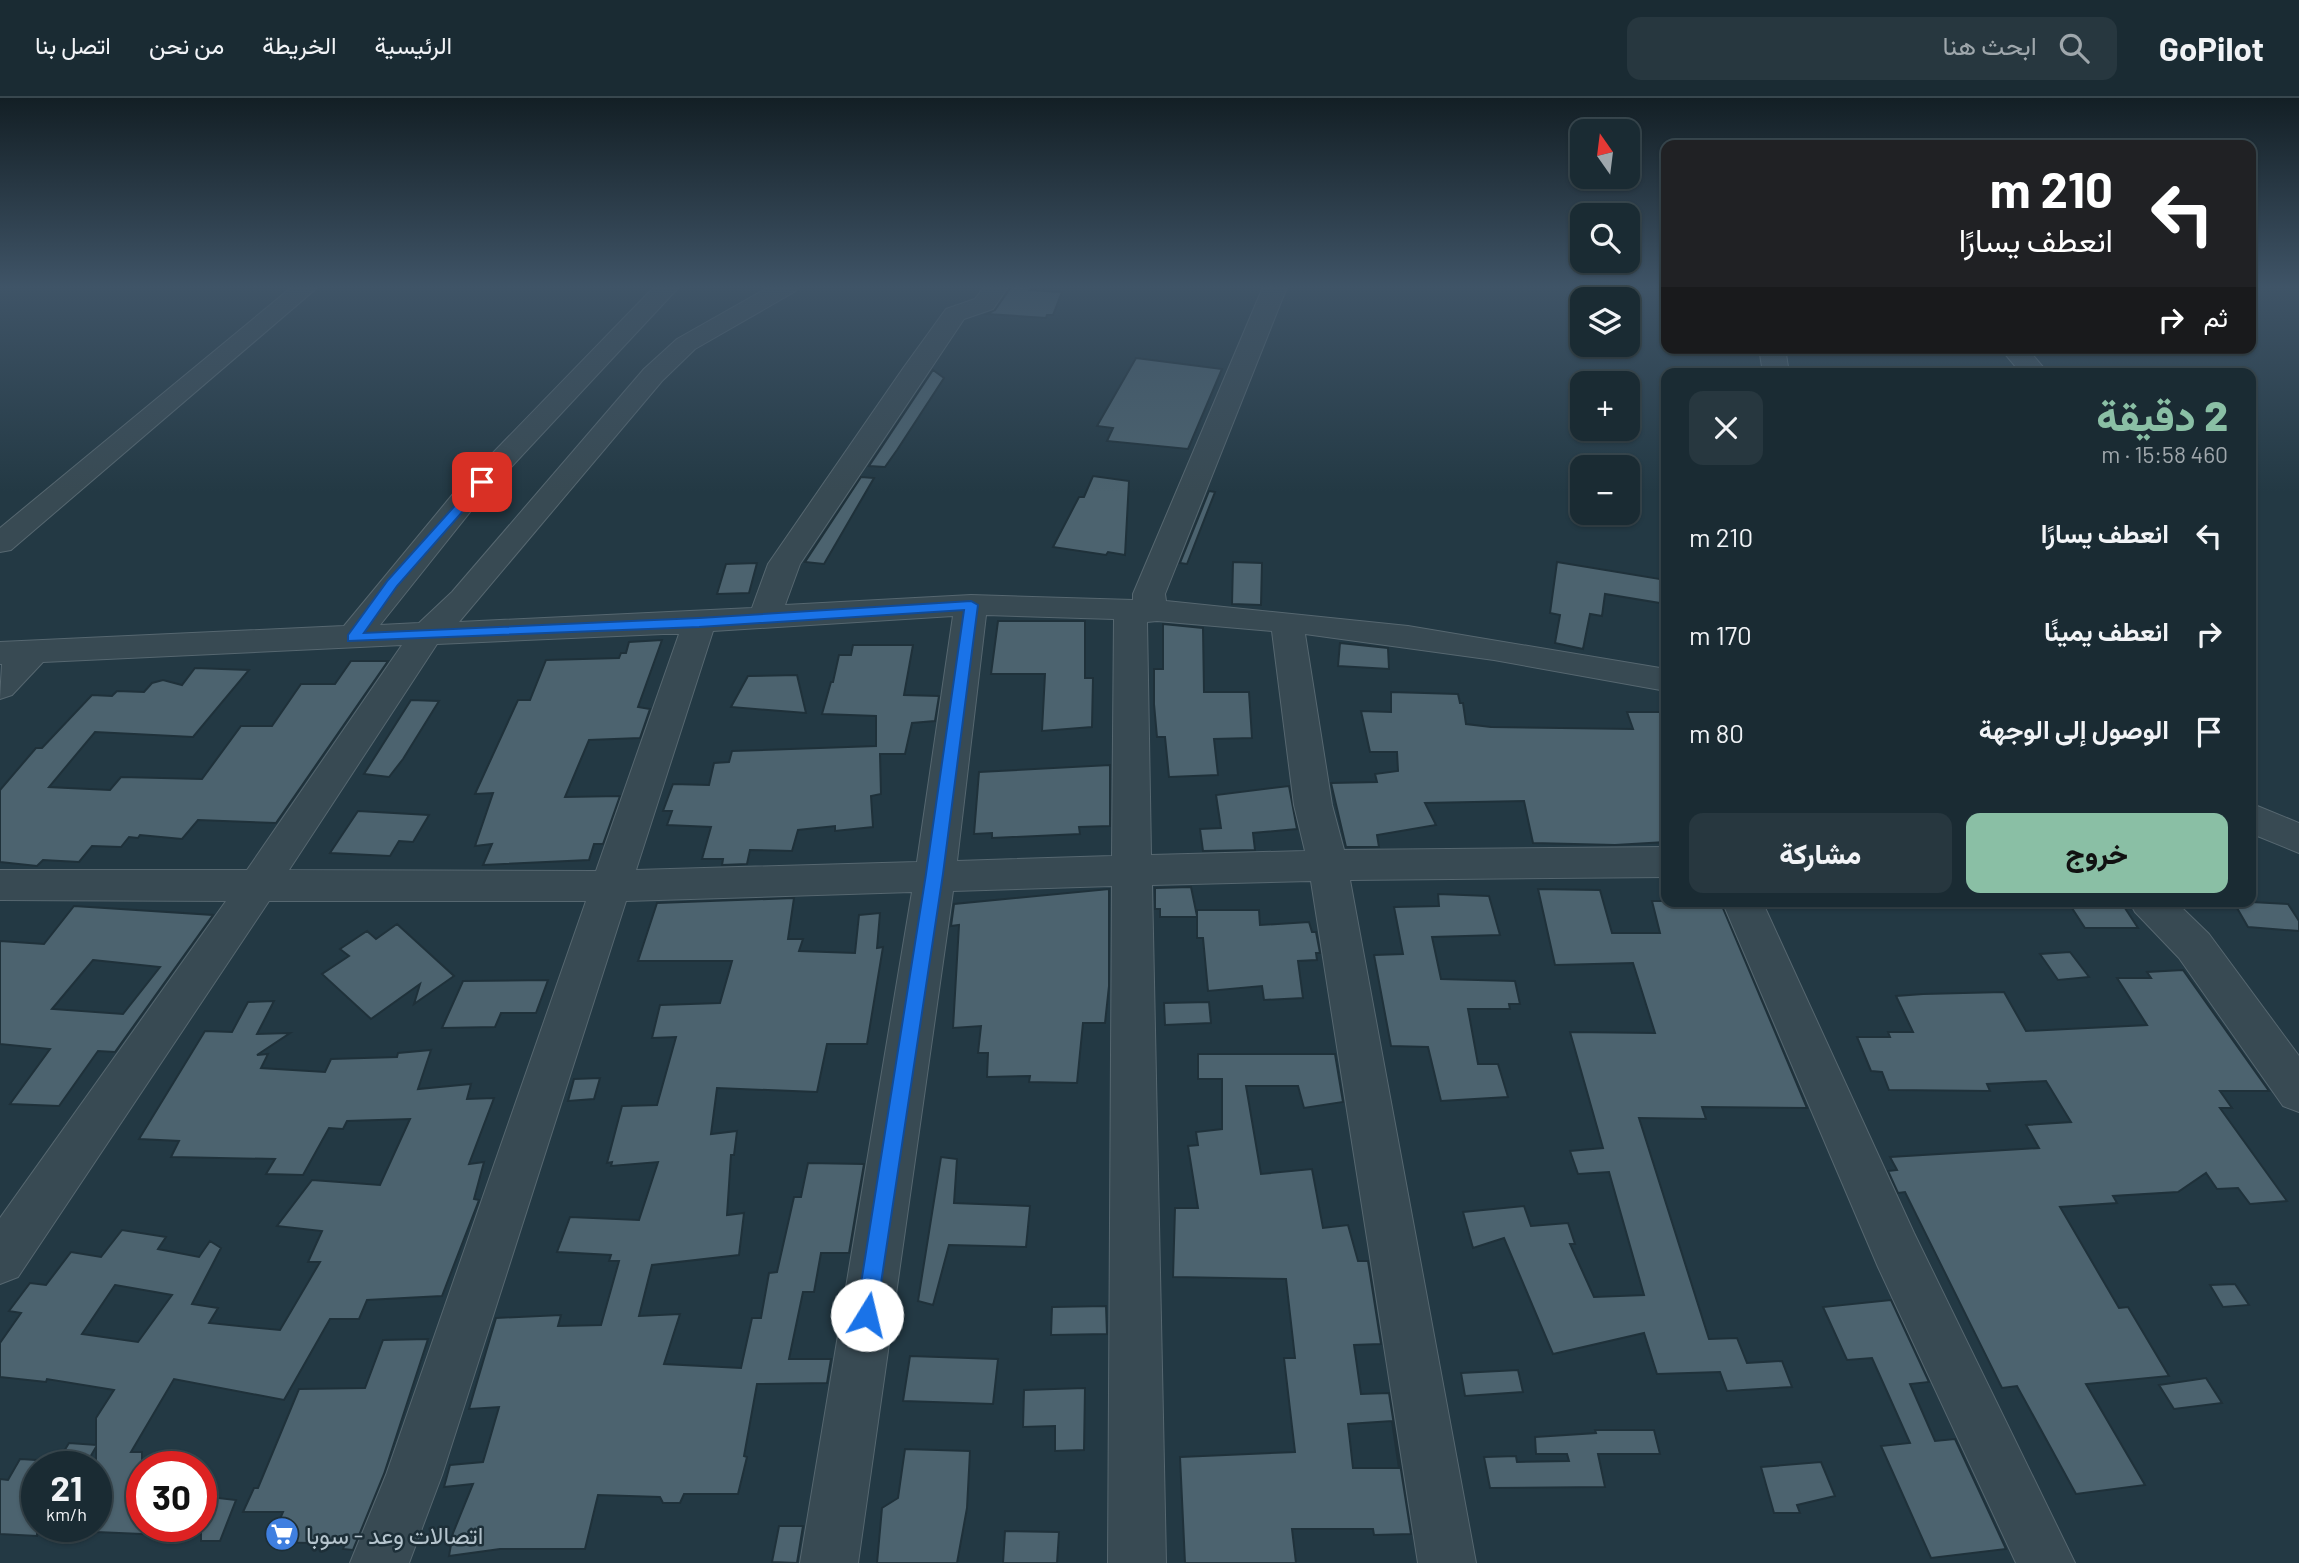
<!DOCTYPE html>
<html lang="ar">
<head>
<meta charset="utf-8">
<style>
  :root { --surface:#1a2b33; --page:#27373f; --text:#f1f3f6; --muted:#9fa7ac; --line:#38474e; --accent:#8abfa5 }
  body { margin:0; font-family:Barlow,Vazirmatn,sans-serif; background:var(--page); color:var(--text); direction:rtl; height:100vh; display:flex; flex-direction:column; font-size:26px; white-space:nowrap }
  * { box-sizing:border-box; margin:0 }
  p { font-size:23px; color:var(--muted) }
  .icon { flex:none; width:38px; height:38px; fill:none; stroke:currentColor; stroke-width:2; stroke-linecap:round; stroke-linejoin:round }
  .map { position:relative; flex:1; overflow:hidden; direction:ltr }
  .side { position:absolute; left:1661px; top:270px; width:595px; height:539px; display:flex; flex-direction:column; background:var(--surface); border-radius:14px; box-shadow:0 2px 5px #0004,0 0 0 2px var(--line); direction:rtl }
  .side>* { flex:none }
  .guide { position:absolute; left:1661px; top:42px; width:595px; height:214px; border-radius:14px; box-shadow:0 2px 5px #0004,0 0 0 2px var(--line); direction:rtl; background:#202124; color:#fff; overflow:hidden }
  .needle { width:46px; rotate:346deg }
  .fabs { position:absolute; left:1570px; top:21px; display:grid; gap:14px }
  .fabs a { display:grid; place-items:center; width:70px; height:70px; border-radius:14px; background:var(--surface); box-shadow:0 2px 5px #0004,0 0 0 2px var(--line); font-size:35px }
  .speed { position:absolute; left:21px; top:1353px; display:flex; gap:14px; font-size:35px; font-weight:700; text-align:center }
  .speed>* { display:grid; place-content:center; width:91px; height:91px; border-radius:50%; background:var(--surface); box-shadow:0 2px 5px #0004,0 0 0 2px var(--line); line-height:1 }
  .speed small { font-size:18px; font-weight:400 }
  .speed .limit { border:10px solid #d22; background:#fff; color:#111 }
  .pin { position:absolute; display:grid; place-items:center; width:60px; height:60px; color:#fff; margin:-30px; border-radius:14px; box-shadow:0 4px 10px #0006 }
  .me { position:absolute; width:77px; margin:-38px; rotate:9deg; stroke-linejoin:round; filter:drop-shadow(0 0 5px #0008) }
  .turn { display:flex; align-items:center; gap:24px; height:147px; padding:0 28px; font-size:32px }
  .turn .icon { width:91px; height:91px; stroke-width:2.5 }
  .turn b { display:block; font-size:49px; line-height:60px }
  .then { display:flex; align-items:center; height:66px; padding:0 28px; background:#0003; gap:14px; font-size:26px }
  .round { display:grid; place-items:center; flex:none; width:74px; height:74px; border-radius:14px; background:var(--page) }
  .head { display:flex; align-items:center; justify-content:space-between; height:119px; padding:0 28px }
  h1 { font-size:42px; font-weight:800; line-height:52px; color:var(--accent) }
  .cta { display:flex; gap:14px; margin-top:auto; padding:14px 28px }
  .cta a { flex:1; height:80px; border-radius:14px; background:var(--accent); color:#111; font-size:28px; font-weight:800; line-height:80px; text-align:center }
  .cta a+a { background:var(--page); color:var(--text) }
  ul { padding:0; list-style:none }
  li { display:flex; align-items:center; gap:21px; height:98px; padding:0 28px }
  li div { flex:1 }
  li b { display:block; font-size:26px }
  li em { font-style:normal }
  header { display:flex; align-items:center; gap:42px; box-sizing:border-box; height:98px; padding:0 35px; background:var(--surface); border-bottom:2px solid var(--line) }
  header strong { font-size:33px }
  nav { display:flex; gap:38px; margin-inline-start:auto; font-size:24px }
  .search { width:490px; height:63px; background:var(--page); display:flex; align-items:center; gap:18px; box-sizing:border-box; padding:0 24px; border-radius:14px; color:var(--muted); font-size:26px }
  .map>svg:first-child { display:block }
  .building { fill:#4c636f; stroke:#1f313a; stroke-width:2; fill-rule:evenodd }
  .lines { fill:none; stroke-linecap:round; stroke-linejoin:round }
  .minor-casing { stroke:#566770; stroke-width:2 }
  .minor { fill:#384a53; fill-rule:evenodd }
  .route { fill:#1a73e8; stroke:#114b97; stroke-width:2 }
  .labels { text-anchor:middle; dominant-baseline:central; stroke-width:5; stroke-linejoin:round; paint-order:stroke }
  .near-poi-label { font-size:24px; fill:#b5c4cd; stroke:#1d2f38; text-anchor:start }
</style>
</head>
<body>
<header>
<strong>GoPilot</strong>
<div class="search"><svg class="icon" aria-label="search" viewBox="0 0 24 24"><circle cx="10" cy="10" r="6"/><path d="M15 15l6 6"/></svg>ابحث هنا</div>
<nav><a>الرئيسية</a><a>الخريطة</a><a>من نحن</a><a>اتصل بنا</a></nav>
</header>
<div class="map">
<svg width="2299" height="1465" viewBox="0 0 2299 1465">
  <rect width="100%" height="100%" fill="#233944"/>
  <path class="building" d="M1011,189h21l-2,3 32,2 -9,23h-6l-1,3 -59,-4 8,-4z
    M1136,260l86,11 -34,80 -81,-8 6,-13 -16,-2z
    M933,272l11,8 -47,72 -12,17 -16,-1z
    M1093,378l36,5 -4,74 -17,-3 -2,3 -53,-8 26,-50h5z
    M861,379l13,1 -50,86 -19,-2z
    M1209,393l6,1 -28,72 -7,-1z
    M1233,464l29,1 -1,42 -29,-1z
    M1557,464l109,18v24l-61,-10 -3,22 -12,-2 -7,35 -28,-6 5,-28 -10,-2z
    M757,465l-8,30 -32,1 9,-30z
    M998,523h87v57h8l-1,49 -50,4 3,-57h-54z
    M1163,526l40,4 1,64h45l3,46 -38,1 4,36 -49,2 -4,-40h-8l-3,-33v-35h9z
    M662,542l-24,67 12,2 -10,29 -51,2 -24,57 55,-1 -17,48h-9l-5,16 -106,5 9,-21 -17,2 18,-53 -18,1 43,-94h12l16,-40 73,-2 2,-5h5l3,-11z
    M1340,545l48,5 1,21 -51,-3z
    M853,547h60l-9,50 35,1 -4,25 -23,2 -7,31h-25l1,40 -10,2 2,31 -38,4v-5l-37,4 -6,21 -42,-1 -3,14 -25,1 1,-6h-21l9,-32 -44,-2 5,-14h-9l10,-27 36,1 5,-22 15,-1 3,-11 144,-5v-30l-54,-2 9,-32h2l6,-27h12z
    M351,563h37l-112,162 -78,-3 -16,19 -42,-4 -2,3 -9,-1 -8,10 -29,-1 -13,16 -36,-2 -6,6 -37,-4v-72l36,-42h6l50,-53 20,1 5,-5 27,1 8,-9 11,-3 19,5 13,-17 54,2 -56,67 -98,-5 -46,55 61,3 11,-13 81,2 39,-53h31l29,-42h34z
    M797,577l9,38 -75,-6 17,-31z
    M1391,594l67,2 2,9h3l3,21 25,3 142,2 -6,-17h39v130l-51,3 -82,-2 -9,-42 -99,2 11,22 -59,10 2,12h-33l-15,-64 46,-1 -2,-8 23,-3 -1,-19h-27l-9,-41 30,1z
    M411,602l28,1 -36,58 -14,18 -25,-3z
    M1110,667v61l-31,1 1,7 -88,4v-5l-18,1 5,-62z
    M1289,688l8,43 -44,4 2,17 -52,1 -3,-22 21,-1 -5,-33z
    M358,713l71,4 -16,27 -14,-1 -9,15 -60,-3z
    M1191,789l6,29v-6h62l1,15 49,-3 3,10h4l4,21h-4l1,7 -19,1 5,37 -39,2 -2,-14 -54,5 -5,-53h-6v-21h-37v-8h-5v-21z
    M1109,791v97l-4,37h-22l-6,60 -48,-1 1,-6 -43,1 1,-24h-10l3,-27 -28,2 6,-103 -8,1 3,-22z
    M1538,791l62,1 12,43h48l-8,-32h68l87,207 -105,-1 4,12 -67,-1 70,221 28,-1 10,25 35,-2 10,26 -65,4 -7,-19 -63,2 -13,-41 -91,21 -49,-116 -31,10 -10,-36 61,-6 7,20 37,-3 7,21h-5l24,53 50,-2 -35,-123 -31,2 -8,-23 33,-3 -33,-116 85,1 -22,-70 -78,2z
    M1438,796l51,2 11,39 -68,2 9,42 74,2 5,23h-11l1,5h-42l10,55h20l10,33 -67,4 -13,-54 -37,-1 -17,-91 29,-1 -9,-47 45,-1z
    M794,800l-6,41h15l-4,12 56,2 4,-38 21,-2 -3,35 6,-1 -16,97h-40l-10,48 -100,-4 -6,46 26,-3 -3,24h-3l-4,60 17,-2 -5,42 -87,10 -13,51 41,-2 -16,50 77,4 11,-50h9l8,-45 8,-1 17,-75h7l7,-34 56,1 -15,89h-28l-7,39h-11l-14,67h42l-4,24 -70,1 -13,72 3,1 -9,37h-54l-4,9h-17l-3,-6 -62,-2 -13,54h-85l-51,7 4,-23 20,-49 -29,3 6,-22 33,-3 16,-55 -30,2 27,-91 65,-3 -3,11 43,-1 18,-64h-10l2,-6 -54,-3 13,-35 69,3 19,-58 -47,4 1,-4 -5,1 15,-57 35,-1 19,-68 -24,1 8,-33 60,-2 12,-42h-94l19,-58z
    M2233,803l55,3 11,17v10l-51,-4z
    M2068,804h53l17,26h-53z
    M74,808l139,9 -98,137 -17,-1 -39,55 -49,-2 40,-55 -50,-5v-103l44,3zM93,862l67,7 -37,47 -71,-5z
    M397,826l57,52 -40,28 6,-20 -49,35 -49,-45 27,-18 -9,-7 27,-18 9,8z
    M2070,854l19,25 -31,3 -18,-26z
    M2183,872l86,121h-49l12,17h-12l67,93 -37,3 -12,-16 -21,1 -11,-16 -28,19 -65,4 4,7 -57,4 59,101 9,-1 41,69 -83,8 59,101 -69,9 -59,-108 -15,2 -97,-196 -7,1 -10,-22 9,-1 -7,-13 149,-9 -13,-23 45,-3 -25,-41 -59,3 3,7 -101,-1 -7,-18 -11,-1 -14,-34h33l-2,-5h25l-17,-36 27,-2 81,-2 22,39 121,-6 -30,-47h34l-4,-6z
    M548,882l-12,33h-35l-6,14 -53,1 21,-47z
    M274,903l-17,33 33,-1 -33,22 11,-1 -7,14 64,4 6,-13 66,-2 1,-4 33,-3 -13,39 53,-5 -4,15 27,-1 -25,66 15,-2 -10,37 5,1 -37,96 -75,4 -8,19h-29l-46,81 -110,-21 -43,73h11v82l-46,-2v-85l-11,19h-30l14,-23 27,2v-27l18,-28 -67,-11 -1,3 -46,-5v-34l21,-30 -12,-2 21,-28 16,2 25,-33 30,5 21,-27 44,7 -8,12 41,8 11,-16 11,7 -29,56 26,4 -9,15 71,7 40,-68h-12l14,-31 -45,-5 35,-46 68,5 30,-66 -63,2 -4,8 -14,-1 -26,47 -37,-1 9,-15 -104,-2 8,-16 -40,-2 66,-108 27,1 16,-30zM115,1187l57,10 -34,47 -56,-8z
    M1209,904l2,21 -46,2 -1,-22z
    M1198,956h137l8,48 -39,6 -6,-22h-52l15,88 51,-5 11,59 25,-3 10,36h10l13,83 -27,1 7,49 28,-1 22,141 -37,1 -1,-6h-81l4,34h-111l-5,-106 115,-5 -11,-94h11l-9,-79 -113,-2 2,-69h23l-10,-62 10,-1 -2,-13 26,-3v-50h-24zM1392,1323l7,47h-46l-5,-44z
    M600,980l-6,21 -26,2 6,-22z
    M941,1059l16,2 -3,44 76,3 -4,41 -77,-2 -16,60 -15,-4z
    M2235,1186l14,21 -26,2 -13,-22z
    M1891,1202l38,82 -19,2 25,57 20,-2 51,110 -75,9 -50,-112 29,-3 -38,-85 -25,2 -24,-53z
    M1106,1208l1,28 -56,1 1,-28z
    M428,1241l-44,135 -31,76 -10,-1 2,-5 -75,-2 13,-30h-40l11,-24h4l41,-99 66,-1 18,-48z
    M910,1258l88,3 -5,45 -90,-3z
    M1518,1272l5,22 -58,4 -4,-23z
    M2206,1280l16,25 -48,6 -15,-24z
    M1085,1290l-1,62 -29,1v-25l-32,1 1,-37z
    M1595,1332h59l6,24h-62l7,33 -115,1 -6,-31 32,-1 1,6 52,-1 -2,-7h-31l-1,-17 61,-4z
    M905,1351l65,2 -3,57 -10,55h-80l5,-55 16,-10z
    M20,1361l17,1v76l-37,-2v-55l8,1z
    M1821,1364l14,34 -38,9 3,8h-26l-13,-46z
    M201,1398l35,4 -16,41h-19z
    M779,1428h24l-6,37 -25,-1z
    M1005,1433l54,1 -2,31h-54z"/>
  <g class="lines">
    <g class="minor-casing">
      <path id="minor" d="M292,189h26l-307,263 -11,2v-24z
        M654,189h25l-205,220 -94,118 39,-2 33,-31 192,-223 33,-30 92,-52h29l-4,5 -99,57 -33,32 -203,241 293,-14 16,-44 136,-197 42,-58 29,-10 9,-12h24l-15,22 -29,10 -164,245 -15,41 186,-10 162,5v-6l130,-307h24l-122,307 1,7 242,25 258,43v22l-172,-31 -189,-26 27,171 12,45 322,-3v30l-316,3 126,683h-58l-107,-682 -159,4 14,678h-58l4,-677 -159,5 -95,672h-58l112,-671 -286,9 -184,574 -33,88h-59l36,-88 200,-574h-317l-251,376 -18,7v-66l226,-317 -226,-1v-30h247l155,-225 -359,17 -31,33 -12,4 2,-35h-2v-22l344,-16 109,-132zM986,517l128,4 -2,237 -155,5zM953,518l-36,246 -281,8 77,-239zM1157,523l115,10 22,174 11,46 -154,4 -4,-233zM663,536h16l-83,237 -307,-1 148,-226z
        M1759,250h26l4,25h-26z
        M2000,250h27l21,25h-27z
        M2250,705l49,20v30l-49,-20z
        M1722,803h40l152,332 161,330h-59l-138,-296z
        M2129,803h46l34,33 90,122v56l-16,-6 -104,-148 -44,-46z"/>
    </g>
    <use href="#minor" class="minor"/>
  </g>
  <linearGradient id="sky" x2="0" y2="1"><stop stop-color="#131f25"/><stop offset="0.48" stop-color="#3f5467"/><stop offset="1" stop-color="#3f5467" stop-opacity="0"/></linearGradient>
  <rect width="2299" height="394" fill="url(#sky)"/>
  <path class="route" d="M482,381l4,1v5l-89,101 -33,47 335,-15 272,-17 7,4 -35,269 -68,449 -8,3 -8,-3 -3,-8 70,-441 38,-264 -265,17 -351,14v-6l40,-55 90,-100z"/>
  <defs>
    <g id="supermarket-disc" transform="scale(1.75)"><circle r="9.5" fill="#3f7fe0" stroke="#1d2f38"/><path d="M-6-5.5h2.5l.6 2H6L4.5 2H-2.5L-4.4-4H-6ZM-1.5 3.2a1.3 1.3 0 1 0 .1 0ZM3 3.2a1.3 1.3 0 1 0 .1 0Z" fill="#fff"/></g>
  </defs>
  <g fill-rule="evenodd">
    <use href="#supermarket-disc" x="282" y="1436"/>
  </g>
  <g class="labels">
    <g class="near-poi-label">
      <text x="306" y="1436">اتصالات وعد - سوبا</text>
    </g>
  </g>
</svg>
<div class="fabs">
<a><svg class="needle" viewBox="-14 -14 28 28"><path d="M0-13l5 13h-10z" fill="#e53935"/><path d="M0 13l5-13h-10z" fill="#9fa7ac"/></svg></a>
<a><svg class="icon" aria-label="search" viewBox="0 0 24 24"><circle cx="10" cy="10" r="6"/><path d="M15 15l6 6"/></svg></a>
<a><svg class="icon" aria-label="layers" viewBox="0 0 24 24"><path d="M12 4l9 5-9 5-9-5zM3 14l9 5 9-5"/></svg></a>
<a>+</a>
<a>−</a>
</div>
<div class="speed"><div>21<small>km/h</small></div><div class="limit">30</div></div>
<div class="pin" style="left:482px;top:384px;background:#d93025"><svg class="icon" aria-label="arrive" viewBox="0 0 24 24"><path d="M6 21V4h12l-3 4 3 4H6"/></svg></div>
<svg class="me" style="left:867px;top:1217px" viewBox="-20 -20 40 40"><circle r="19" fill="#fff"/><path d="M0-13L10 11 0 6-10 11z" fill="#1a73e8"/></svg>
<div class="guide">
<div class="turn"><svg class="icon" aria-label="left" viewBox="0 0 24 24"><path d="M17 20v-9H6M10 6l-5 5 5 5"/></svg><div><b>210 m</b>انعطف يسارًا</div></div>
<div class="then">ثم<svg class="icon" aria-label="right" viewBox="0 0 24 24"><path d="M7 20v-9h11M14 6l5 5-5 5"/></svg></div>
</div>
<section class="side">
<div class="head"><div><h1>2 دقيقة</h1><p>460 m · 15:58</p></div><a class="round"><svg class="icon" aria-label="close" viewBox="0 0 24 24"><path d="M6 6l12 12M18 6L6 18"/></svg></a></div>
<ul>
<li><svg class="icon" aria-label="left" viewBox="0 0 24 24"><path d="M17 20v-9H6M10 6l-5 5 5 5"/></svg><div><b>انعطف يسارًا</b></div><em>210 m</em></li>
<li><svg class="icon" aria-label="right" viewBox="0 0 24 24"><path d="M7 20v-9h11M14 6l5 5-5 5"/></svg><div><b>انعطف يمينًا</b></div><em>170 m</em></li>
<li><svg class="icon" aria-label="arrive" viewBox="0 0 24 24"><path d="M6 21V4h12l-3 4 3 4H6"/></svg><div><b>الوصول إلى الوجهة</b></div><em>80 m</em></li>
</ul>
<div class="cta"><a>خروج</a><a>مشاركة</a></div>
</section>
</div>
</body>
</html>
